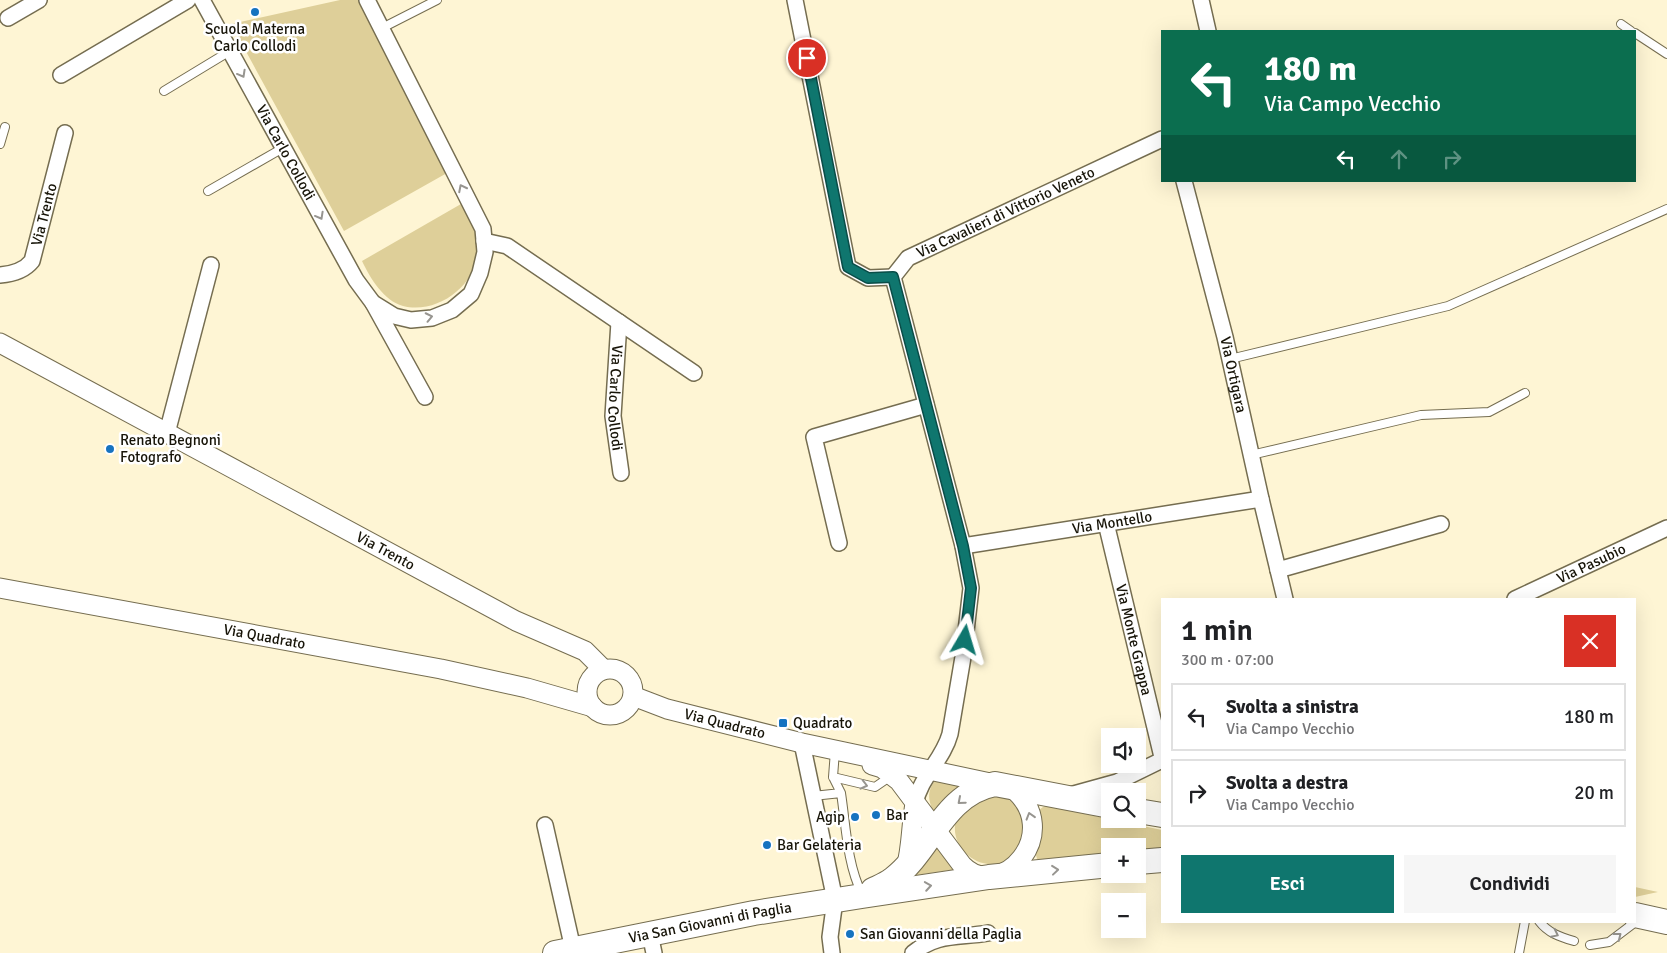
<!DOCTYPE html>
<html lang="it">
<head>
<meta charset="utf-8">
<style>
  :root { --surface:#fff; --page:#f6f6f6; --text:#202124; --muted:#757577; --line:#e0e0e0; --accent:#0f766e }
  body { margin:0; font-family:Signika,sans-serif; background:var(--page); color:var(--text); height:100vh; display:flex; flex-direction:column; font-size:19px; white-space:nowrap }
  * { box-sizing:border-box; margin:0 }
  p { font-size:16px; color:var(--muted) }
  .icon { flex:none; width:28px; height:28px; fill:none; stroke:currentColor; stroke-width:2; stroke-linecap:round; stroke-linejoin:round }
  .map { position:relative; flex:1; overflow:hidden }
  .sheet { position:absolute; left:1161px; top:598px; width:475px; height:325px; display:flex; flex-direction:column; background:var(--surface); border-radius:0px; box-shadow:0 5px 20px #0002 }
  .sheet>* { flex:none }
  .guide { position:absolute; left:1161px; top:30px; width:475px; height:152px; border-radius:0px; box-shadow:0 5px 20px #0002; background:#0b6e4f; color:#fff; overflow:hidden }
  .fabs { position:absolute; left:1101px; top:728px; display:grid; gap:10px }
  .fabs a { display:grid; place-items:center; width:45px; height:45px; border-radius:0px; background:var(--surface); box-shadow:0 5px 20px #0002; font-size:25px }
  .pin { position:absolute; display:grid; place-items:center; width:42px; height:42px; color:#fff; margin:-21px; border:2px solid #fff; border-radius:50%; box-shadow:0 1px 5px #0007 }
  .me { position:absolute; width:55px; margin:-28px; rotate:7deg; stroke-linejoin:round; filter:drop-shadow(0 0 4px #0008) }
  .turn { display:flex; align-items:center; gap:18px; height:105px; padding:0 20px; font-size:22px }
  .turn .icon { width:65px; height:65px; stroke-width:2.5 }
  .turn b { display:block; font-size:35px; line-height:42px }
  .lanes { display:flex; align-items:center; height:48px; padding:0 20px; background:#0003; justify-content:center; gap:25px; direction:ltr }
  .lanes .off { opacity:.35 }
  .round { display:grid; place-items:center; flex:none; width:52px; height:52px; border-radius:0px; background:var(--page) }
  .head { display:flex; align-items:center; justify-content:space-between; height:85px; padding:0 20px }
  h1 { font-size:30px; font-weight:600; line-height:38px }
  .primary-button { display:flex; gap:10px; margin-top:auto; padding:10px 20px }
  .primary-button a { flex:1; height:58px; border-radius:0px; background:var(--accent); color:#fff; font-size:20px; font-weight:600; line-height:58px; text-align:center }
  .primary-button a+a { background:var(--page); color:var(--text) }
  ul { padding:0; list-style:none }
  li { display:flex; align-items:center; gap:15px; height:68px; margin:0 10px 8px; padding:0 10px; border:2px solid var(--line); border-radius:0px }
  li div { flex:1 }
  li b { display:block; font-size:19px }
  li em { font-style:normal }
  .map>svg:first-child { display:block }
  .green { fill:#decf99 }
  .lines { fill:none; stroke-linecap:round; stroke-linejoin:round }
  .service-casing { stroke:#756d50; stroke-width:10 }
  .minor-casing { stroke:#756d50; stroke-width:18 }
  .tertiary-casing { stroke:#756d50; stroke-width:21 }
  .primary-casing { stroke:#756d50; stroke-width:26 }
  .service { stroke:#fff; stroke-width:8 }
  .minor { stroke:#fff; stroke-width:15 }
  .tertiary { stroke:#fff; stroke-width:19 }
  .primary { stroke:#fff; stroke-width:24 }
  .oneway { stroke:#979590 }
  .route-casing { stroke:#0a4d48; stroke-width:12 }
  .route { stroke:#0f766e; stroke-width:9 }
  .poi-dot { fill:#1673c0; stroke:#fff; stroke-width:2 }
  .labels { text-anchor:middle; dominant-baseline:central; stroke-width:5; stroke-linejoin:round; paint-order:stroke }
  .poi-label { font-size:15px; fill:#171408; stroke:#fff; text-anchor:start }
  .street-label { font-size:15px; fill:#171408; stroke:#fff }
</style>
</head>
<body>
<div class="map">
<svg width="1667" height="953" viewBox="0 0 1667 953">
  <rect width="100%" height="100%" fill="#fef5d4"/>
  <path class="green" d="M340,0h21l86,173 -103,58 -113,-207z
    M461,204c7,14 17,28 17,43 1,37 -40,68 -75,59 -19,-5 -33,-28 -41,-45z
    M938,776l37,6 -39,35c-9,-18 -10,-25 2,-41z
    M993,794c37,10 32,26 26,57 -6,4 -12,11 -19,12 -30,8 -59,-28 -38,-54 4,-6 24,-11 31,-15z
    M1047,806l115,24v19l-24,3v-6h-28v8l-68,7 -5,-2 -1,-4 2,-40 1,-5 4,-3z
    M938,843l20,26 -41,6 -2,-2z
    M1635,887l23,5 -23,5z"/>
  <g class="lines">
    <g class="service-casing">
      <path id="service" d="M1621,24l10,7
        M382,28l55,-28
        M1635,33l32,21
        M164,91l66,-40
        M0,144l5,-17
        M208,191l75,-43
        M1230,359l218,-53 219,-97
        M1251,455l170,-40 68,-3 36,-19
        M833,777l42,10 16,-11
        M841,793c5,33 6,71 21,101
        M813,796l28,-3 -8,-16 2,-26
        M1539,921c9,12 21,16 35,20
        M1590,945l19,-3 29,-22
        M1519,953l6,-32"/>
    </g>
    <g class="minor-casing">
      <g id="minor">
        <path id="s1" d="M202,0l154,280 17,23 21,13 17,4 21,-2 20,-8 19,-16 9,-21 5,-21 -2,-23 -116,-229"/>
        <path d="M795,0l53,267 20,11 25,-1"/>
        <path d="M1201,0l7,31"/>
        <path d="M8,18l31,-18"/>
        <path d="M61,75l127,-75"/>
        <path id="s2" d="M1184,181l41,156 36,162 24,100"/>
        <path d="M484,241l23,5 187,127"/>
        <path id="s3" d="M0,275c13,-1 24,-4 32,-14l33,-128"/>
        <path d="M373,303l52,94"/>
        <path id="s4" d="M619,322l-6,94 8,57"/>
        <path d="M167,433l44,-168"/>
        <path id="s5" d="M1106,523l56,234"/>
        <path d="M839,543l-25,-106 112,-32"/>
        <path id="s6" d="M963,546l298,-47"/>
        <path d="M1278,570l163,-46"/>
        <path id="s7" d="M1515,599l152,-71"/>
        <path d="M802,743l33,157 -5,37 2,16"/>
        <path d="M1070,795l47,-13 45,-22"/>
        <path id="s8" d="M915,804c5,-27 28,-44 35,-70l13,-77 8,-69 -8,-42 -70,-269 15,-19 254,-119"/>
        <path d="M545,825l28,124"/>
        <path d="M650,934l4,19"/>
        <path d="M913,953c24,-20 46,-15 75,-20"/>
      </g>
    </g>
    <g class="tertiary-casing">
      <g id="tertiary">
        <path id="s9" d="M0,343l516,278 69,30 18,18"/>
        <path id="s10" d="M0,588l441,81 86,19 66,19"/>
        <circle cx="610" cy="692" r="23"/>
        <path id="s11" d="M633,696l34,13 135,34 193,41"/>
        <path d="M872,765l10,3 17,13 63,84c38,40 105,-33 49,-78"/>
        <path d="M906,868c6,-21 5,-43 9,-64"/>
      </g>
    </g>
    <g class="primary-casing">
      <g id="primary">
        <path d="M1138,811l24,4"/>
        <path d="M1138,862l24,-2"/>
        <path d="M873,890c6,-3 14,-6 20,-11 38,-29 50,-85 102,-95l115,22"/>
        <path d="M1635,915l32,7"/>
        <path id="s12" d="M555,953l199,-40 108,-17 127,-19 121,-12"/>
      </g>
    </g>
    <use href="#service" class="service"/>
    <use href="#minor" class="minor"/>
    <use href="#tertiary" class="tertiary"/>
    <use href="#primary" class="primary"/>
  </g>
  <defs><path id="oneway-chevron" d="M-2-3.5L2.5 0L-2 3.5" fill="none" stroke-width="1.6" stroke-linecap="round" stroke-linejoin="round" transform="scale(1.25)"/></defs>
  <g class="oneway">
    <use href="#oneway-chevron" transform="translate(242 74) rotate(61)"/>
    <use href="#oneway-chevron" transform="translate(462 188) rotate(-117)"/>
    <use href="#oneway-chevron" transform="translate(320 216) rotate(61)"/>
    <use href="#oneway-chevron" transform="translate(429 317) rotate(-12)"/>
    <use href="#oneway-chevron" transform="translate(864 785) rotate(14)"/>
    <use href="#oneway-chevron" transform="translate(961 801) rotate(139)"/>
    <use href="#oneway-chevron" transform="translate(1030 816) rotate(-107)"/>
    <use href="#oneway-chevron" transform="translate(1055 870) rotate(-6)"/>
    <use href="#oneway-chevron" transform="translate(928 886) rotate(-9)"/>
    <use href="#oneway-chevron" transform="translate(1555 934) rotate(26)"/>
    <use href="#oneway-chevron" transform="translate(1618 936) rotate(-38)"/>
  </g>
  <g class="lines">
    <g class="route-casing">
      <path id="route" d="M807,58l41,209 20,11 25,-1 70,269 8,42 -6,52"/>
    </g>
    <use href="#route" class="route"/>
  </g>
  <g class="poi-dot">
    <circle cx="255" cy="12" r="5"/>
    <circle cx="110" cy="449" r="5"/>
    <rect x="778" y="718" width="10" height="10" rx="2.5"/>
    <circle cx="876" cy="815" r="5"/>
    <circle cx="855" cy="817" r="5"/>
    <circle cx="767" cy="845" r="5"/>
    <circle cx="850" cy="934" r="5"/>
  </g>
  <g class="labels">
    <g class="poi-label">
      <text x="255" y="29" text-anchor="middle">Scuola Materna<tspan x="255" dy="17">Carlo Collodi</tspan></text>
      <text x="120" y="440">Renato Begnoni<tspan x="120" dy="17">Fotografo</tspan></text>
      <text x="793" y="723">Quadrato</text>
      <text x="886" y="815">Bar</text>
      <text x="845" y="817" text-anchor="end">Agip</text>
      <text x="777" y="845">Bar Gelateria</text>
      <text x="860" y="934">San Giovanni della Paglia</text>
    </g>
    <g class="street-label">
      <text stroke="none"><textPath href="#s1" startOffset="174">Via Carlo Collodi</textPath></text>
      <text stroke="none"><textPath href="#s8" startOffset="679">Via Cavalieri di Vittorio Veneto</textPath></text>
      <text stroke="none"><textPath href="#s3" startOffset="84">Via Trento</textPath></text>
      <text stroke="none"><textPath href="#s2" startOffset="200">Via Ortigara</textPath></text>
      <text stroke="none"><textPath href="#s4" startOffset="76">Via Carlo Collodi</textPath></text>
      <text stroke="none"><textPath href="#s6" startOffset="151">Via Montello</textPath></text>
      <text stroke="none"><textPath href="#s9" startOffset="438">Via Trento</textPath></text>
      <text stroke="none"><textPath href="#s7" startOffset="84">Via Pasubio</textPath></text>
      <text stroke="none"><textPath href="#s10" startOffset="269">Via Quadrato</textPath></text>
      <text stroke="none"><textPath href="#s5" startOffset="120">Via Monte Grappa</textPath></text>
      <text stroke="none"><textPath href="#s11" startOffset="96">Via Quadrato</textPath></text>
      <text stroke="none"><textPath href="#s12" startOffset="158">Via San Giovanni di Paglia</textPath></text>
    </g>
  </g>
</svg>
<div class="fabs">
<a><svg class="icon" aria-label="sound" viewBox="0 0 24 24"><path d="M4 9h4l5-4v14l-5-4H4zM17 9q2 3 0 6"/></svg></a>
<a><svg class="icon" aria-label="search" viewBox="0 0 24 24"><circle cx="10" cy="10" r="6"/><path d="M15 15l6 6"/></svg></a>
<a>+</a>
<a>−</a>
</div>
<div class="pin" style="left:807px;top:58px;background:#d93025"><svg class="icon" aria-label="arrive" viewBox="0 0 24 24"><path d="M6 21V4h12l-3 4 3 4H6"/></svg></div>
<svg class="me" style="left:965px;top:640px" viewBox="-20 -20 40 40"><path d="M0-17L14 15 0 8-14 15z" fill="#0f766e" stroke="#fff" stroke-width="4"/></svg>
<div class="guide">
<div class="turn"><svg class="icon" aria-label="left" viewBox="0 0 24 24"><path d="M17 20v-9H6M10 6l-5 5 5 5"/></svg><div><b>180 m</b>Via Campo Vecchio</div></div>
<div class="lanes"><svg class="icon" aria-label="left" viewBox="0 0 24 24"><path d="M17 20v-9H6M10 6l-5 5 5 5"/></svg><svg class="icon off" aria-label="ahead" viewBox="0 0 24 24"><path d="M12 20V5M6 11l6-6 6 6"/></svg><svg class="icon off" aria-label="right" viewBox="0 0 24 24"><path d="M7 20v-9h11M14 6l5 5-5 5"/></svg></div>
</div>
<section class="sheet">
<div class="head"><div><h1>1 min</h1><p>300 m · 07:00</p></div><a class="round" style="background:#d93025;color:#fff"><svg class="icon" aria-label="close" viewBox="0 0 24 24"><path d="M6 6l12 12M18 6L6 18"/></svg></a></div>
<ul>
<li><svg class="icon" aria-label="left" viewBox="0 0 24 24"><path d="M17 20v-9H6M10 6l-5 5 5 5"/></svg><div><b>Svolta a sinistra</b><p>Via Campo Vecchio</p></div><em>180 m</em></li>
<li><svg class="icon" aria-label="right" viewBox="0 0 24 24"><path d="M7 20v-9h11M14 6l5 5-5 5"/></svg><div><b>Svolta a destra</b><p>Via Campo Vecchio</p></div><em>20 m</em></li>
</ul>
<div class="primary-button"><a>Esci</a><a>Condividi</a></div>
</section>
</div>
</body>
</html>
